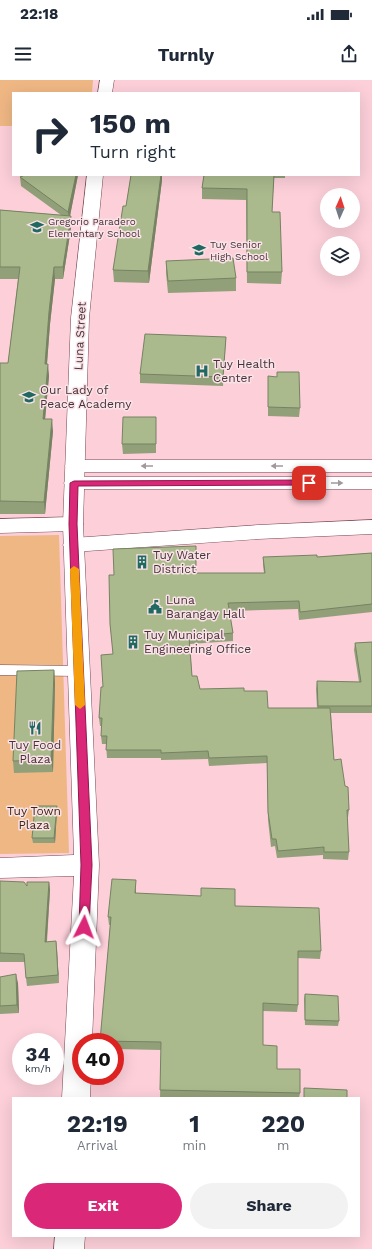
<!DOCTYPE html>
<html lang="en">
<head>
<meta charset="utf-8">
<style>
  :root { --surface:#fff; --page:#f2f2f3; --text:#1f2937; --muted:#747a83; --accent:#db2777 }
  body { margin:0; font-family:"Work Sans",sans-serif; background:var(--page); color:var(--text); height:100vh; display:flex; flex-direction:column; font-size:15px; white-space:nowrap }
  * { box-sizing:border-box; margin:0 }
  p { font-size:13px; color:var(--muted) }
  .icon { flex:none; width:22px; height:22px; fill:none; stroke:currentColor; stroke-width:2; stroke-linecap:round; stroke-linejoin:round }
  .map { position:relative; flex:1; overflow:hidden }
  .side { position:absolute; left:12px; top:1017px; width:348px; height:140px; display:flex; flex-direction:column; background:var(--surface); border-radius:0px; box-shadow:0 4px 16px #0002 }
  .side>* { flex:none }
  .guide { position:absolute; left:12px; top:12px; width:348px; height:84px; border-radius:0px; box-shadow:0 4px 16px #0002; background:#fff; color:var(--text); overflow:hidden }
  .needle { width:26px; rotate:3deg }
  .buttons { position:absolute; left:320px; top:108px; display:grid; gap:8px }
  .buttons a { display:grid; place-items:center; width:40px; height:40px; border-radius:50%; background:var(--surface); box-shadow:0 4px 16px #0002; font-size:20px }
  .speed { position:absolute; left:12px; top:953px; display:flex; gap:8px; font-size:20px; font-weight:700; text-align:center }
  .speed>* { display:grid; place-content:center; width:52px; height:52px; border-radius:50%; background:var(--surface); box-shadow:0 4px 16px #0002; line-height:1 }
  .speed small { font-size:10px; font-weight:400 }
  .speed .limit { border:6px solid #d22; background:#fff; color:#111 }
  .pin { position:absolute; display:grid; place-items:center; width:34px; height:34px; color:#fff; margin:-17px; border-radius:8px; box-shadow:0 2px 6px #0006 }
  .me { position:absolute; width:44px; margin:-22px; rotate:3deg; stroke-linejoin:round; filter:drop-shadow(0 0 3px #0008) }
  .turn { display:flex; align-items:center; gap:14px; height:84px; padding:0 12px; font-size:18px }
  .turn .icon { width:52px; height:52px; stroke-width:2.5 }
  .turn b { display:block; font-size:28px; line-height:34px }
  .eta { display:flex; justify-content:space-evenly; align-items:center; height:68px; text-align:center }
  .eta b { font-size:24px; font-weight:700; line-height:28px }
  .action { display:flex; gap:8px; margin-top:auto; padding:8px 12px }
  .action a { flex:1; height:46px; border-radius:24px; background:var(--accent); color:#fff; font-size:16px; font-weight:700; line-height:46px; text-align:center }
  .action a+a { background:var(--page); color:var(--text) }
  .status { display:flex; justify-content:space-between; align-items:center; height:28px; padding:0 20px; background:var(--surface); direction:ltr }
  .status svg { height:11px; fill:currentColor }
  header { display:flex; justify-content:space-between; align-items:center; height:52px; padding:0 12px; background:var(--surface); font-size:18px; font-weight:700 }
  .map>svg:first-child { display:block }
  .green { fill:#efb784 }
  .lines { fill:none; stroke-linecap:round; stroke-linejoin:round }
  .lane-casing { stroke:#764854; stroke-width:1 }
  .street-casing { stroke:#764854; stroke-width:1 }
  .secondary-casing { stroke:#764854; stroke-width:1 }
  .lane { fill:#fff; fill-rule:evenodd }
  .street { fill:#fff; fill-rule:evenodd }
  .secondary { fill:#fff; fill-rule:evenodd }
  .wall { fill:#92a079 }
  .shaded-wall { fill:#778263 }
  .building { fill:#aaba8d; stroke:#778263 }
  .oneway { fill:#a3989b }
  .route { fill:#db2777; stroke:#8e194d }
  .slow { fill:#f59e0b }
  .labels { text-anchor:middle; dominant-baseline:central; stroke-width:3; stroke-linejoin:round; paint-order:stroke }
  .far-poi-label { font-size:10px; fill:#473237; stroke:#fae3e8; text-anchor:start }
  .street-label { font-size:12px; fill:#473237; stroke:#fae3e8 }
  .poi-label { font-size:12px; fill:#473237; stroke:#fae3e8; text-anchor:start }
  .park-label { font-size:12px; fill:#40270f; stroke:#fae3e8 }
</style>
</head>
<body>
<div class="status"><b>22:18</b><svg viewBox="0 0 49 12"><path d="M0 12V9h3v3zM5 12V6h3v6zM10 12V3h3v9zM15 12V0h3v12zM26 1h20v11H26zM47 4h2v5h-2z"/></svg></div>
<header><svg class="icon" aria-label="menu" viewBox="0 0 24 24"><path d="M4 6h16M4 12h16M4 18h16"/></svg>Turnly<svg class="icon" aria-label="share" viewBox="0 0 24 24"><path d="M12 15V3M7 8l5-5 5 5M5 13v7h14v-7"/></svg></header>
<div class="map">
<svg width="372" height="1169" viewBox="0 0 372 1169">
  <rect width="100%" height="100%" fill="#fccfd9"/>
  <path class="green" d="M0,0h93l-1,13h-79v33h-13z
    M59,455l10,318 -69,1v-318z"/>
  <g class="lines">
    <g class="lane-casing">
      <path id="lane" d="M0,585l79,1 5,1 2,4 -2,4 -5,1 -79,-1z"/>
    </g>
    <g class="street-casing">
      <path id="street" d="M75,380h297v12h-297l-7,-2 -3,-4 3,-4z
        M74,397h298v12h-298l-7,-1 -3,-5 3,-5z
        M73,437l7,2 3,5 -3,5 -7,2 -73,2v-14z
        M372,440v14l-114,5 -185,13 -7,-2 -3,-5 3,-5 7,-2 185,-13z"/>
    </g>
    <g class="secondary-casing">
      <path id="secondary" d="M100,0h14l-2,13h-14z
        M87,95h16l-14,143 -6,206 16,341 -7,177h-11v34h10l-1,22h-28l12,-222 -74,2v-20l74,-3 -11,-331 8,-206z
        M55,1156h30l-1,13h-30z"/>
    </g>
    <use href="#lane" class="lane"/>
    <use href="#street" class="street"/>
    <use href="#secondary" class="secondary"/>
  </g>
  <path class="wall" d="M25,95h53l-8,41 1,12 -8,51h-8l-5,45 -3,40 2,12 -4,43 8,12 -8,83h-45v-151h8l10,-84h-18v-69l61,5 -40,-29 -1,-9z
    M131,95h31v5l-13,103 -35,-1 -1,-12 13,-64z
    M204,95h81v3h-11l-2,34 10,60 -1,12 -34,-1 -1,-83 -44,-1v-11z
    M166,181l70,17v13l-68,2 -2,-20z
    M226,257l-3,49 -83,-3v-9z
    M268,296l32,32 -1,9 -31,-1z
    M156,337v36l-33,1 -1,-10z
    M372,473v59l-73,8 -1,-11 -69,2 4,22v8l-43,3 2,32 8,13 44,2 24,17h49l-1,-19 1,-8 42,1 -5,-32 1,-7 17,-1v71h-41l3,47 11,26 4,24 -1,7h-1l2,35 -1,8 -25,-1v-4l-46,3 -2,-12 -4,1 -3,-27 -1,-57 -58,3 -1,-7 -47,1v-2h-54l-1,-14h-4l-1,-8 1,-10h-2l-1,-8 4,-31 10,-33 -3,-30 86,-51h68l-1,-8v-8h54z
    M54,590l1,13 -2,89 -39,1 -1,-12z
    M57,726v5l-2,32h-22l-1,-5z
    M0,801l27,5 22,-4 1,8 -3,52 9,-1 3,42 -32,3 -1,-8 -1,-16h-25z
    M136,808v5l99,13 86,45 -1,8 -22,-1v47l-1,7 -34,-1v34l14,24 23,24 -1,5h-139l1,-48 -46,-1v-7h-14l9,-117h-1l-1,-8z
    M0,897l18,6 1,30 -19,1z
    M305,914l34,27 -1,5 -33,-1 -1,-26z"/>
  <path class="shaded-wall" d="M76,95h2l-9,46 -1,-9z
    M161,95h1v5l-13,103 -1,-12z
    M71,136v12l-8,51v-12z
    M54,187l1,12 -5,45 -4,52 -1,-12 4,-52z
    M48,284l1,12 -5,55 -1,-12z
    M52,339l1,12 -8,83 -1,-12z
    M54,590l1,13 -2,89 -2,-12z
    M57,726v5l-2,32 -1,-5z
    M136,800v8l-1,13v-8z
    M49,802l1,8 -4,60 -1,-8z
    M56,861l1,8 2,34 -1,-8z
    M16,894l2,9 1,30 -2,-8z"/>
  <path class="building" d="M25,95h51l-8,37 -48,-35z
    M131,95h30l-13,96 -35,-1 10,-64h3z
    M204,95h70l-2,37h8l2,60h-35v-83l-45,-1z
    M0,130l71,6 -8,51h-9l-5,45 -4,52h3l-5,55h9l-8,83 -44,-1v-138h8l12,-96h-20z
    M233,178l3,20 -68,3 -2,-20z
    M145,254l81,3 -3,40 -83,-3z
    M277,292h22l1,36 -32,-1v-31l9,1z
    M123,337h33v27h-34z
    M196,466v27h69l-2,-16 54,-2v2l55,-4v51l-72,8 -1,-11 -71,2 5,30 -44,4 3,39h5l3,13 44,-1v3h23l1,17h62l4,52 7,-1 4,27 3,1 1,23h-2l2,42h-25v-5l-46,4 -2,-12h-4l-4,-27 -1,-56 -58,2 -1,-7 -47,2v-3h-55l1,-14h-6l1,-18h-3l2,-31h2l-2,-32 12,-1 -3,-30 -1,-49h5l-1,-26z
    M372,562v64h-54l-1,-25 44,1 -6,-39z
    M54,590l-3,90 -38,1 4,-90z
    M35,726h22l-3,32h-22z
    M112,799l24,1 -1,13 66,3v-8l34,1v17l84,2 2,43h-23v54l-35,-2v42l14,1v23h23v24l-140,-3 1,-48 -61,-1 11,-124h-3z
    M0,801l24,1 3,4v-4h22l-4,60 11,-1 2,34 -32,3 -2,-24 -24,-1z
    M16,894l1,31 -17,1v-29z
    M305,914l33,2 1,25 -34,-1z
    M304,1008l43,2v8h-43z"/>
  <defs><path id="oneway-solid" d="M-6-.8H1V-3.2L6.5 0L1 3.2V.8H-6Z"/></defs>
  <g class="oneway">
    <use href="#oneway-solid" transform="translate(147 386) rotate(-180)"/>
    <use href="#oneway-solid" transform="translate(277 386) rotate(-180)"/>
    <use href="#oneway-solid" transform="translate(337 403)"/>
  </g>
  <path class="route" d="M309,400l4,3 -1,2 -234,1 -1,38 15,341 -3,62 -1,4 -4,1 -4,-1 -1,-4 2,-62 -12,-341 1,-41 4,-2z"/>
  <path class="slow" d="M74,486l5,3 6,136 -5,4 -5,-4 -5,-136z"/>
  <defs>
    <g id="school-bare" transform="scale(1.08)"><path d="M0-5L7-2L0 1L-7-2ZM-4 1L0 2.5L4 1V4Q0 6-4 4Z" fill="#206960" stroke="#fae3e8" stroke-width="2.5" paint-order="stroke"/></g>
    <g id="hospital-bare" transform="scale(1.08)"><path d="M-5-5h3v3.5h4V-5h3V5h-3V1.5h-4V5h-3Z" fill="#206960" stroke="#fae3e8" stroke-width="2.5" paint-order="stroke"/></g>
    <g id="building-bare" transform="scale(1.08)"><path d="M-4-6H4V6H1V3H-1V6H-4ZM-2.5-4.3h1.7v1.8h-1.7ZM.8-4.3h1.7v1.8H.8ZM-2.5-1h1.7V.8h-1.7ZM.8-1h1.7V.8H.8Z" fill="#206960" stroke="#fae3e8" stroke-width="2.5" paint-order="stroke"/></g>
    <g id="civic-bare" transform="scale(1.08)"><path d="M-.6-6.5H3V-4.5H.6V-3L4-1V1h2V6H-6V1h2V-1L-.6-3ZM-1.2 2.5V6h2.4V2.5Z" fill="#206960" stroke="#fae3e8" stroke-width="2.5" paint-order="stroke"/></g>
    <g id="restaurant-bare" transform="scale(1.08)"><path d="M-5-6h1v4h1v-4h1v4h1v-4h1v5L-1.5 .5V6h-2V.5L-5-1ZM5-6V6H3V1.5H1.5Q1.5-4 5-6Z" fill="#206960" stroke="#fae3e8" stroke-width="2.5" paint-order="stroke"/></g>
  </defs>
  <g fill-rule="evenodd">
    <use href="#school-bare" x="37" y="147"/>
    <use href="#school-bare" x="199" y="170"/>
    <use href="#hospital-bare" x="202" y="291"/>
    <use href="#school-bare" x="29" y="317"/>
    <use href="#building-bare" x="142" y="482"/>
    <use href="#civic-bare" x="155" y="527"/>
    <use href="#building-bare" x="133" y="562"/>
    <use href="#restaurant-bare" x="35" y="648"/>
  </g>
  <g class="labels">
    <g class="far-poi-label">
      <text x="48" y="141">Gregorio Paradero<tspan x="48" dy="12">Elementary School</tspan></text>
      <text x="210" y="164">Tuy Senior<tspan x="210" dy="12">High School</tspan></text>
    </g>
    <g class="street-label">
      <text transform="translate(80 256) rotate(-87)">Luna Street</text>
    </g>
    <g class="poi-label">
      <text x="213" y="284">Tuy Health<tspan x="213" dy="14">Center</tspan></text>
      <text x="40" y="310">Our Lady of<tspan x="40" dy="14">Peace Academy</tspan></text>
      <text x="153" y="475">Tuy Water<tspan x="153" dy="14">District</tspan></text>
      <text x="166" y="520">Luna<tspan x="166" dy="14">Barangay Hall</tspan></text>
      <text x="144" y="555">Tuy Municipal<tspan x="144" dy="14">Engineering Office</tspan></text>
      <text x="35" y="665" text-anchor="middle">Tuy Food<tspan x="35" dy="14">Plaza</tspan></text>
    </g>
    <g class="park-label">
      <text x="34" y="731">Tuy Town<tspan x="34" dy="14">Plaza</tspan></text>
    </g>
  </g>
</svg>
<div class="buttons">
<a><svg class="needle" viewBox="-14 -14 28 28"><path d="M0-13l5 13h-10z" fill="#e53935"/><path d="M0 13l5-13h-10z" fill="#747a83"/></svg></a>
<a><svg class="icon" aria-label="layers" viewBox="0 0 24 24"><path d="M12 4l9 5-9 5-9-5zM3 14l9 5 9-5"/></svg></a>
</div>
<div class="speed"><div>34<small>km/h</small></div><div class="limit">40</div></div>
<div class="pin" style="left:309px;top:403px;background:#d93025"><svg class="icon" aria-label="arrive" viewBox="0 0 24 24"><path d="M6 21V4h12l-3 4 3 4H6"/></svg></div>
<svg class="me" style="left:84px;top:847px" viewBox="-20 -20 40 40"><path d="M0-17L14 15 0 8-14 15z" fill="#db2777" stroke="#fff" stroke-width="4"/></svg>
<div class="guide">
<div class="turn"><svg class="icon" aria-label="right" viewBox="0 0 24 24"><path d="M7 20v-9h11M14 6l5 5-5 5"/></svg><div><b>150 m</b>Turn right</div></div>
</div>
<section class="side">
<div class="eta">
<div><b>22:19</b><p>Arrival</p></div>
<div><b>1</b><p>min</p></div>
<div><b>220</b><p>m</p></div>
</div>
<div class="action"><a>Exit</a><a>Share</a></div>
</section>
</div>
</body>
</html>
